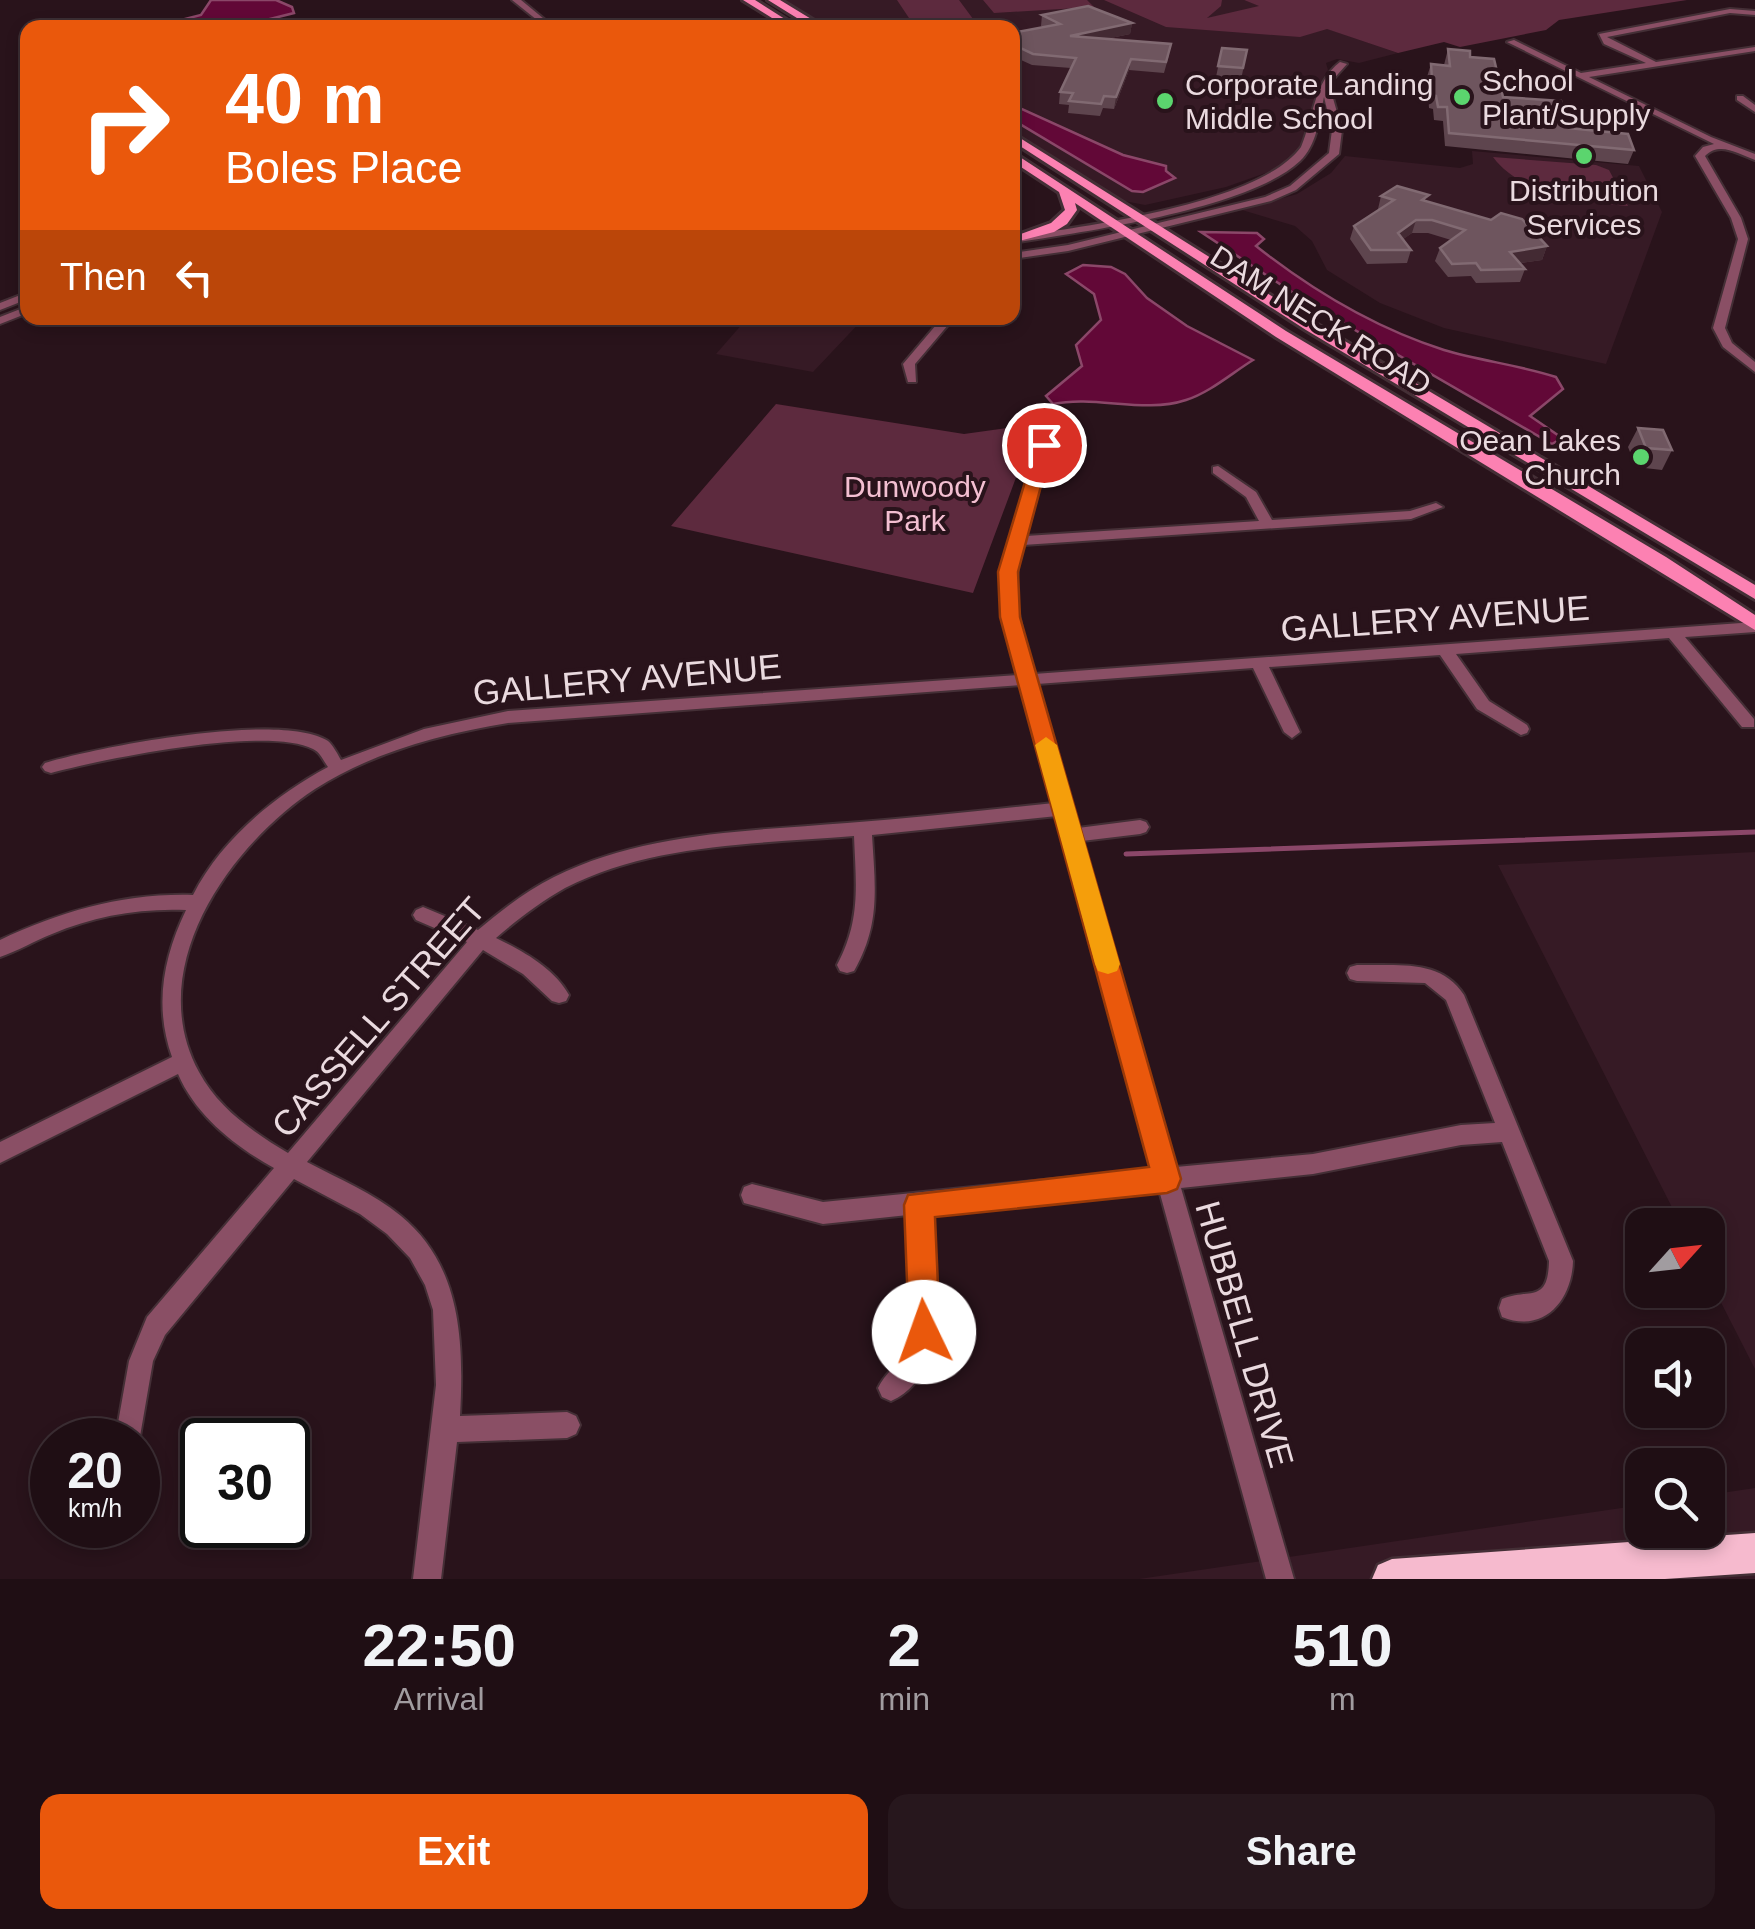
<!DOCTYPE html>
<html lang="en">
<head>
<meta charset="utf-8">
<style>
  :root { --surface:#1f0e14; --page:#27171d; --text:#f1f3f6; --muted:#a19ca0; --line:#3c2e34; --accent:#ea580c }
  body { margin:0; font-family:Arial,sans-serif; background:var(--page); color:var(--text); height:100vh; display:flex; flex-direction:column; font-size:38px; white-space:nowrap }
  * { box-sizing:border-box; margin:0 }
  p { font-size:32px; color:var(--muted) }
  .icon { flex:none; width:55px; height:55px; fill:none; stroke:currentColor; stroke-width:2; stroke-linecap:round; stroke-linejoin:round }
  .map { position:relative; height:1579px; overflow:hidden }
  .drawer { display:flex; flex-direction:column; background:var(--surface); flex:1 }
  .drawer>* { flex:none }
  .banner { position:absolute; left:20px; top:20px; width:1000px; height:305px; border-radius:20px; box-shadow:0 5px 15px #0003,0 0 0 2px var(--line); background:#ea580c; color:#fff; overflow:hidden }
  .needle { width:65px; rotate:63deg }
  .controls { position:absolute; left:1625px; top:1208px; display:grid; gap:20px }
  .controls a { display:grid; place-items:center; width:100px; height:100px; border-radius:20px; background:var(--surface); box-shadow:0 5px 15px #0003,0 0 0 2px var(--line); font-size:50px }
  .speed { position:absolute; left:30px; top:1418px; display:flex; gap:20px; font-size:50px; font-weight:700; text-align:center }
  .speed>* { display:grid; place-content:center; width:130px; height:130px; border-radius:50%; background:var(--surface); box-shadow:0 5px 15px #0003,0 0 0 2px var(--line); line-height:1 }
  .speed small { font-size:25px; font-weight:400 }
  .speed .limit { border:5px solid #111; border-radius:15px; background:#fff; color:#111 }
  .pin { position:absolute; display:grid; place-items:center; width:85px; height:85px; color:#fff; margin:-42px; border:5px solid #fff; border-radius:50%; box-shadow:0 2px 10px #0007 }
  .me { position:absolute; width:110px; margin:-55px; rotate:357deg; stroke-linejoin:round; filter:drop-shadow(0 0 8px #0008) }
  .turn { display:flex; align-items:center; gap:35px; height:210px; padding:0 40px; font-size:45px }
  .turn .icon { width:130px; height:130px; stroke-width:2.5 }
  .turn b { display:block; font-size:70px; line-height:85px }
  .then { display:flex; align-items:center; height:95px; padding:0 40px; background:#0003; gap:20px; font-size:38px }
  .eta { display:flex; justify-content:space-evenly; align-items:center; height:170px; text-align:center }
  .eta b { font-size:60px; font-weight:700; line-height:70px }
  .cta { display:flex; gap:20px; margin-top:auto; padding:20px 40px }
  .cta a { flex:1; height:115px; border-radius:20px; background:var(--accent); color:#fff; font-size:40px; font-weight:700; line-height:115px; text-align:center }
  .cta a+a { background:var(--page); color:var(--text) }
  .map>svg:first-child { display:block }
  .built { fill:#361a25 }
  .green { fill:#5d2a3e }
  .water { fill:#620837; stroke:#8b4769; stroke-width:2.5 }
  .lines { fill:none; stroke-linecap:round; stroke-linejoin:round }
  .stream { stroke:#8b4769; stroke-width:5 }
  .minor-casing { stroke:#442f36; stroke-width:4 }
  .major-casing { stroke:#442f36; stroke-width:6 }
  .highway-casing { stroke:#442f36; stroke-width:5 }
  .minor { fill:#8a4f65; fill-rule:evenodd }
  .major { fill:#fc81b2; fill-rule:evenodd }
  .highway { fill:#f6bace; fill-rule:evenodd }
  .wall { fill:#5e454e }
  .shaded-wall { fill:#432a33 }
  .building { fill:#6e555e; stroke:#816a72; stroke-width:2.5 }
  .route { fill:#ea580c; stroke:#983908; stroke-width:2.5 }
  .slow { fill:#f59e0b }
  .poi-dot { fill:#5bd56e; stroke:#29131b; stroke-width:4 }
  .labels { text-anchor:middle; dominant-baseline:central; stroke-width:8; stroke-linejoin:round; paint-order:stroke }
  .far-poi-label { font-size:30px; fill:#eadadf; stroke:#29131b; text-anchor:start }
  .far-street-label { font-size:30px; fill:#eadadf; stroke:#29131b }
  .far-park-label { font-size:30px; fill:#f3bfd1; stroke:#29131b }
  .street-label { font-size:35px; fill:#eadadf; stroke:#29131b }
</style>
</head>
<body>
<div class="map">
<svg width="1755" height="1579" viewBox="0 0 1755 1579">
  <rect width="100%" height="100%" fill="#29131b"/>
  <path class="built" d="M782,0h462l154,53 -39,10 -22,-4 -11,4 2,7 -6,10 -7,42 -25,39 -13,8 -51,18 -81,18 -21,-4 -111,-70 -1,-103 -181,-1z
    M1472,151l167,15 23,46 -56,152 -162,-36 -64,-25 -53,-33 -15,-29 -17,-15 -53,-16 55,-16 34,-21 14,-17 115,12 13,-4z
    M723,318h141l-51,54 -97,-18 28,-32z
    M1755,852v517l-47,-92v-52h-27l-183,-360z
    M1755,1488v91h-616l503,-74v25h66v-35z"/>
  <path class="green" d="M897,0h62l20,27h-64z
    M983,0h104l7,7 -100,6z
    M1104,0h118l-1,6 -14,12 52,-12 -15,-6h443l-128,20 -13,10 -86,17 -16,-5 -46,11 -71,-24 -27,8 -134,-10z
    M1493,157l103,8 13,5 19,36c-45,-4 -107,-11 -135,-49z
    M776,404l188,30 72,-10 -63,169 -302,-67z"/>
  <path class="water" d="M211,0h65l16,7 2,6 -24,6 1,8h-107l1,-3 36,-9z
    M1013,105l110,50 43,11v5l9,7 -32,14 -11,-1 -119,-71z
    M1201,232l56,1 7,6 -8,7c57,45 119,82 188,104 37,11 75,15 112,27l7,12 -33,27 32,22 -10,6 -242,-140z
    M1083,265l28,2 14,7 22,24 40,28 66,34c-21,13 -44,33 -67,40 -42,14 -90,-5 -133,4l-7,-8 36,-30 -6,-21 25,-25 -7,-26 -28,-20z"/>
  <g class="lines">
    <path class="stream" d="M1126,854l629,-22"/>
    <g class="minor-casing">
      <path id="minor" d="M512,0h9l34,28h-8z
        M1730,9l25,2v4l-25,-2 -123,24 49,25 99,-15v4l-166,26 122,60 44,17v6c-17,-6 -35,-19 -50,-4l36,62 7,21 -23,89 7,15 23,19v10l-32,-25 -10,-19 25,-89 -7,-21 -36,-62 8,-9 11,-3 -207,-102 7,-2 67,33 65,-10 -42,-19 -5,-10z
        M1340,62l7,2 -18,20 13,46 -3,24 -43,36 -25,11 -203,50 -56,8v-6l56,-8 197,-48 25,-11 39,-33 3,-23 -8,-33c-5,22 -7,48 -24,64 -51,48 -217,71 -288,82v-6c69,-10 248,-33 289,-90 13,-30 12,-64 39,-85z
        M1737,96h6l12,9v7l-18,-12z
        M28,292v7l-28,11v-7z
        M28,306v7l-28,11v-7z
        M942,318h12l-39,46 1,18h-8l-5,-18z
        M1054,409l6,4 -34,123 233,-15 -13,-24 -33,-24v-6l5,-1 38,26 16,28 138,-9 26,-8 7,4 -32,12 -388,26c-14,48 -2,82 11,129l721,-52v10l-70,5 69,82v8h-12l-73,-89 -213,16 33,47 38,24 2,4 -2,4 -6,2 -44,-26 -37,-54 -171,12 31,65 -8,6 -8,-6 -31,-64 -216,16 41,144 62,-8 6,2 3,5 -3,5 -6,2 -58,7 94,326 137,-13 148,-29 34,-2 -49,-123 -21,-17 -68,-2 -7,-2 -3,-6 3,-6 7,-2c38,1 84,-7 107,30l109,266c-1,39 -29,73 -71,56l-3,-9 3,-9c28,-11 46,5 47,-38l-47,-119 -41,3 -148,29 -132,14 113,391h-28l-107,-389 -228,23c4,53 23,161 -40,188l-9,-4 -4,-9c7,-15 21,-23 27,-39 17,-40 6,-91 3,-134l-85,9 -79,-21 -3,-8 3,-8 8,-3 71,18 331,-33 -97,-353 -185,19c3,51 9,89 -18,136l-7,2 -7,-2 -3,-6c24,-45 19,-80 17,-129 -95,8 -202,7 -289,52 -25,14 -47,31 -69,50 27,13 58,30 73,57l-3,6 -7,2 -7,-2 -29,-27 -40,-24 -176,212c32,17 66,31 94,54 61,50 63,128 59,200l107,-4 9,4 4,9 -4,9 -9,4 -110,4 -16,137h-28l23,-194 -3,-75 -8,-25 -15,-27 -23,-24 -27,-20 -66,-35 -129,156 -12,26 -15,87v-8h-23l14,-79 18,-44 127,-149c-38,-21 -78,-52 -96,-94l-178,89v-21l172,-85c-18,-51 -9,-99 14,-147 -46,-2 -92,6 -134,24 -18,7 -34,17 -52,23v-17c62,-29 124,-47 193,-45 28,-55 81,-99 135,-128 -5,-7 -8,-15 -15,-18 -46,-24 -210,10 -262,24l-6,-2 -3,-4 3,-4c53,-16 237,-52 283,-22 5,4 10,14 13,19l83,-31 84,-18 510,-36 -16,-58 -1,-45 47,-159zM1021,685l33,118c-69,7 -138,15 -207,20 -98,8 -203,9 -293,54 -28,14 -52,33 -76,53l-55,-23 -7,3 -3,5 3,5 51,22 -179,211c-35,-21 -70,-45 -89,-81 -57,-104 31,-227 116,-283 58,-37 126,-55 193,-66z"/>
    </g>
    <g class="major-casing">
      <path id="major" d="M743,0h12l33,21 -8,2z
        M768,0h12l46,28h-13z
        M1012,133l304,191 439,261v14l-449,-269 -294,-189z
        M1012,152l274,179 380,226 89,58v15l-479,-293 -201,-134 2,7 -10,14 -13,8 -39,10v-6l36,-13 14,-13 -6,-18 -47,-31z"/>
    </g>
    <g class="highway-casing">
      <path id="highway" d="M1755,1533v40l-90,6h-293l6,-14 14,-6z"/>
    </g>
    <use href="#minor" class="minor"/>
    <use href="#major" class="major"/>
    <use href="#highway" class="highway"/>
  </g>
  <path class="wall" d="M1042,15l90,8 -2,11 -24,5 63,16 -5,18 -35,-3 -15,39 -11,-1 -3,8 -32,-3 1,-8 -10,-1 1,-12 11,-24 -39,-3 -20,-9v-23l31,-6 -2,-1z
    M1222,48l25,2 -6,30 -25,-3z
    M1448,49l22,8 33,40 66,31 65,22 -6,14 -183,-18 -2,-25 -9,-1 -1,-11 -4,-1 -2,-31 4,-13 13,1z
    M1381,196l46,5 120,45 -5,14 -22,3 5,6 -5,13 -44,1 -5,-7 -23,1 -13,-16 5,-13 11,-8 -23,-7h-16l-9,6 8,11 -4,13 -40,1 -17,-25 4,-13 26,-17h-2z
    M1638,428l34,22 -10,20 -26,-3 -8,-20z"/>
  <path class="shaded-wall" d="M1132,23l-2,11 -62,13 2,-11z
    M1131,59l-2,11 -15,39 2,-12z
    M1416,220l-4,13 -18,13 4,-13z
    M1547,246l-5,14 -37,5 5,-13z"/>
  <path class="building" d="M1088,6l44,17 -62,13 101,8 -5,18 -35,-3 -15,38 -12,-1 -3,8 -32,-3 4,-8 -13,-1 16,-34 -43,-4 -21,-10v-11l48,-9 -18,-9z
    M1222,48l25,2 -4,18 -25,-2z
    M1448,49l22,2v6l24,2 9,38 58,4 8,27 59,6 6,16 -185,-17 -2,-26h-9l-2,-11 -3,-1 -2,-31 19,2z
    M1397,186l32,9 -7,5 69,20 10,-7 21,6 25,27 -37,6 15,17 -44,1 -5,-7 -24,1 -12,-16 25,-18 -33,-10h-16l-18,13 13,17h-40l-17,-24 40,-26 -13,-4z
    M1638,428l25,2 9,20 -26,-2z"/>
  <path class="route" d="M1044,440l8,5 -34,127 2,45 161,562 -4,10 -10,4 -232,24 5,115 -4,11 -12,4 -11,-4 -4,-11 -5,-127 4,-10 241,-28 -149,-550 -2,-45 38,-127z"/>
  <path class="slow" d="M1046,737l11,8 63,219 -3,7 -9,3 -10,-3 -3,-7 -60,-219z"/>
  <g class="poi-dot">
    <circle cx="1462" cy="97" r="10"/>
    <circle cx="1165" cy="101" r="10"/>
    <circle cx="1584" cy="156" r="10"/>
    <circle cx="1641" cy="457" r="10"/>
  </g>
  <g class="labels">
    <g class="far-poi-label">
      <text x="1482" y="80">School<tspan x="1482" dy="34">Plant/Supply</tspan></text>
      <text x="1185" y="84">Corporate Landing<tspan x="1185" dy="34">Middle School</tspan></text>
      <text x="1584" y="190" text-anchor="middle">Distribution<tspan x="1584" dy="34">Services</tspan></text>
      <text x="1621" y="440" text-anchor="end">Oean Lakes<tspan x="1621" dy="34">Church</tspan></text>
    </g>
    <g class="far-street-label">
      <text transform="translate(1321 320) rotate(32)">DAM NECK ROAD</text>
    </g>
    <g class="far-park-label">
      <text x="915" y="486">Dunwoody<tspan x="915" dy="34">Park</tspan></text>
    </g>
    <g class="street-label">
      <text transform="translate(1435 618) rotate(-4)">GALLERY AVENUE</text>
      <text transform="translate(627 679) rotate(-5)">GALLERY AVENUE</text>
      <text transform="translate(378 1017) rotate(-49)">CASSELL STREET</text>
      <text transform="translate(1245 1334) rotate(74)">HUBBELL DRIVE</text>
    </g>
  </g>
</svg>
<div class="controls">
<a><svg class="needle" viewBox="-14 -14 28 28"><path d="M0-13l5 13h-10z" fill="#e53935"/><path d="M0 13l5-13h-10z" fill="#a19ca0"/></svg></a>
<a><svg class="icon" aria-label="sound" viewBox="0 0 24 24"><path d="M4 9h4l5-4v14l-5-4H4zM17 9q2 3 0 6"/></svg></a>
<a><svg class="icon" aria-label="search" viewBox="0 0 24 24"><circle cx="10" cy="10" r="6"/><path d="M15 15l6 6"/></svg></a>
</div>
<div class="speed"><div>20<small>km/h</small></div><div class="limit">30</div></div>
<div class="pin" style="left:1044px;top:445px;background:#d93025"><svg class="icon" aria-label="arrive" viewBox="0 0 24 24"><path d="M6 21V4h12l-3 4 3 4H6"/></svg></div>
<svg class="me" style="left:924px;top:1332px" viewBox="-20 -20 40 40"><circle r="19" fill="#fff"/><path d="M0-13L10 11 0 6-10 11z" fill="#ea580c"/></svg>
<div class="banner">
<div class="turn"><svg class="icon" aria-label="right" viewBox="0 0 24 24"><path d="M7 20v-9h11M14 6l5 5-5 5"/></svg><div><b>40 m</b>Boles Place</div></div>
<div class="then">Then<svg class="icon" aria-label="left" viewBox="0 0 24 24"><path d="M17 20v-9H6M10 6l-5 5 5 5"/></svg></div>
</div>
</div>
<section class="drawer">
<div class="eta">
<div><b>22:50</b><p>Arrival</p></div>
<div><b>2</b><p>min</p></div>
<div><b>510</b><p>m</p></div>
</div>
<div class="cta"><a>Exit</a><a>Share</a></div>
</section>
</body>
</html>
